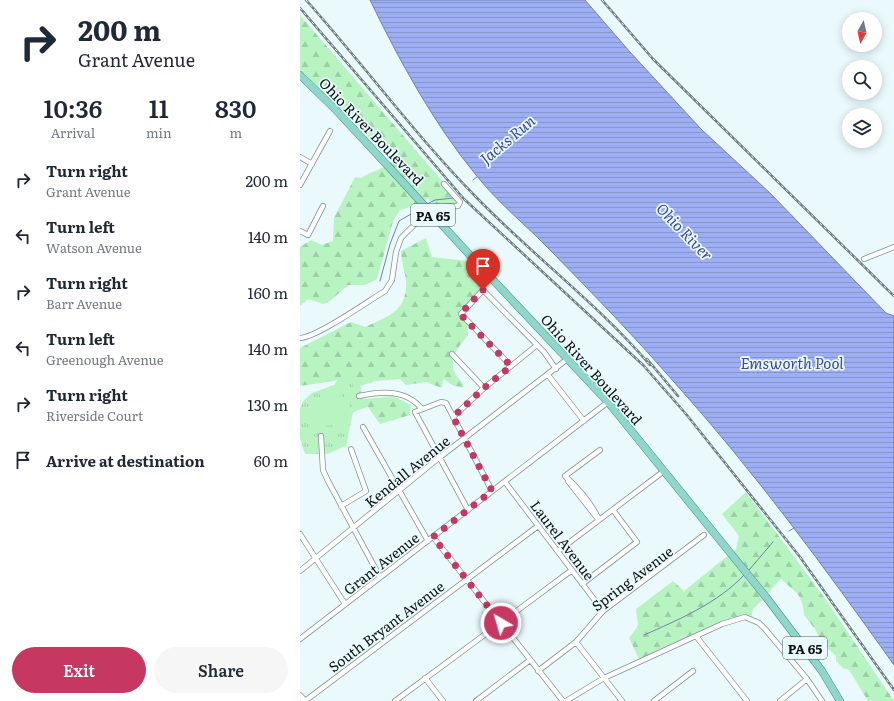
<!DOCTYPE html>
<html lang="en">
<head>
<meta charset="utf-8">
<style>
  :root { --surface:#fff; --page:#f6f6f7; --text:#1f2937; --muted:#747a83; --accent:#c63862 }
  body { margin:0; font-family:Literata,serif; background:var(--page); color:var(--text); height:100vh; display:flex; flex-direction:column; font-size:15px; white-space:nowrap }
  * { box-sizing:border-box; margin:0 }
  p { font-size:13px; color:var(--muted) }
  .icon { flex:none; width:22px; height:22px; fill:none; stroke:currentColor; stroke-width:2; stroke-linecap:round; stroke-linejoin:round }
  .map { position:relative; flex:1; overflow:hidden }
  .details { display:flex; flex-direction:column; background:var(--surface); width:300px }
  .details>* { flex:none }
  .guide { background:#fff; color:var(--text); overflow:hidden }
  .needle { width:26px; rotate:188deg }
  .tools { position:absolute; left:542px; top:12px; display:grid; gap:8px }
  .tools a { display:grid; place-items:center; width:40px; height:40px; border-radius:50%; background:var(--surface); box-shadow:0 2px 10px #0003; font-size:20px }
  .pin { position:absolute; display:grid; place-items:center; width:34px; height:34px; color:#fff; margin:-41px -17px; border-radius:50% 50% 50% 0; rotate:-45deg; box-shadow:0 0 4px #0007 }
  .pin .icon { rotate:45deg }
  .me { position:absolute; width:44px; margin:-22px; rotate:322deg; stroke-linejoin:round; filter:drop-shadow(0 0 3px #0008) }
  .turn { display:flex; align-items:center; gap:14px; height:84px; padding:0 12px; font-size:18px }
  .turn .icon { width:52px; height:52px; stroke-width:2.5 }
  .turn b { display:block; font-size:28px; line-height:34px }
  .eta { display:flex; justify-content:space-evenly; align-items:center; height:68px; text-align:center }
  .eta b { font-size:24px; font-weight:600; line-height:28px }
  .action { display:flex; gap:8px; margin-top:auto; padding:8px 12px }
  .action a { flex:1; height:46px; border-radius:24px; background:var(--accent); color:#fff; font-size:16px; font-weight:600; line-height:46px; text-align:center }
  .action a+a { background:var(--page); color:var(--text) }
  ul { padding:0; list-style:none }
  li { display:flex; align-items:center; gap:12px; height:56px; padding:0 12px }
  li div { flex:1 }
  li b { display:block; font-size:15px }
  li em { font-style:normal }
  main { display:flex; flex:1; min-height:0 }
  .map>svg:first-child { display:block }
  .forest { fill:url(#forest-firs) }
  .park { fill:url(#park-tufts) }
  .garden { fill:#b7f4c1 }
  .water { fill:url(#water-rules); stroke:#727faf }
  .lines { fill:none; stroke-linecap:round; stroke-linejoin:round }
  .stream { stroke:#727faf; stroke-width:1 }
  .minor-casing { stroke:#849193; stroke-width:6 }
  .tertiary-casing { stroke:#849193; stroke-width:7 }
  .trunk-casing { stroke:#4d8b80; stroke-width:8 }
  .minor { stroke:#fff; stroke-width:4.5 }
  .tertiary { stroke:#fff; stroke-width:5.5 }
  .trunk { stroke:#8ed7ca; stroke-width:7 }
  .rail-casing { stroke:#717b7d; stroke-width:2.5 }
  .rail { stroke:#eaf9fc; stroke-width:1; stroke-dasharray:3; stroke-linecap:butt }
  .trunk-bridge-casing { stroke:#4d8b80; stroke-width:8; stroke-linecap:butt }
  .trunk-bridge { stroke:#8ed7ca; stroke-width:7 }
  .route { stroke:#c63862; stroke-width:7; stroke-dasharray:0 12.6 }
  .labels { text-anchor:middle; dominant-baseline:central; stroke-width:3.5; stroke-linejoin:round; paint-order:stroke }
  .shield { fill:#eaf9fc; stroke:#4e5658; stroke-width:1 }
  .shield-label { font-size:13px; font-weight:bold; fill:#0b1011 }
  .street-label { font-size:14px; fill:#0b1011; stroke:#eaf9fc }
  .water-label { font-size:15px; font-style:italic; fill:#3b44a7; stroke:#eaf9fc }
</style>
</head>
<body>
<main>
<section class="details">
<div class="guide">
<div class="turn"><svg class="icon" aria-label="right" viewBox="0 0 24 24"><path d="M7 20v-9h11M14 6l5 5-5 5"/></svg><div><b>200 m</b>Grant Avenue</div></div>
</div>
<div class="eta">
<div><b>10:36</b><p>Arrival</p></div>
<div><b>11</b><p>min</p></div>
<div><b>830</b><p>m</p></div>
</div>
<ul>
<li><svg class="icon" aria-label="right" viewBox="0 0 24 24"><path d="M7 20v-9h11M14 6l5 5-5 5"/></svg><div><b>Turn right</b><p>Grant Avenue</p></div><em>200 m</em></li>
<li><svg class="icon" aria-label="left" viewBox="0 0 24 24"><path d="M17 20v-9H6M10 6l-5 5 5 5"/></svg><div><b>Turn left</b><p>Watson Avenue</p></div><em>140 m</em></li>
<li><svg class="icon" aria-label="right" viewBox="0 0 24 24"><path d="M7 20v-9h11M14 6l5 5-5 5"/></svg><div><b>Turn right</b><p>Barr Avenue</p></div><em>160 m</em></li>
<li><svg class="icon" aria-label="left" viewBox="0 0 24 24"><path d="M17 20v-9H6M10 6l-5 5 5 5"/></svg><div><b>Turn left</b><p>Greenough Avenue</p></div><em>140 m</em></li>
<li><svg class="icon" aria-label="right" viewBox="0 0 24 24"><path d="M7 20v-9h11M14 6l5 5-5 5"/></svg><div><b>Turn right</b><p>Riverside Court</p></div><em>130 m</em></li>
<li><svg class="icon" aria-label="arrive" viewBox="0 0 24 24"><path d="M6 21V4h12l-3 4 3 4H6"/></svg><div><b>Arrive at destination</b></div><em>60 m</em></li>
</ul>
<div class="action"><a>Exit</a><a>Share</a></div>
</section>
<div class="map">
<svg width="594" height="701" viewBox="0 0 594 701">
  <defs>
    <pattern id="forest-firs" width="22" height="20" patternUnits="userSpaceOnUse"><rect width="22" height="20" fill="#b7f4c1"/><path d="M5 1l3.5 6h-7zM16 11l3.5 6h-7z" fill="#9cd0a5"/></pattern>
    <pattern id="park-tufts" width="24" height="20" patternUnits="userSpaceOnUse"><rect width="24" height="20" fill="#b7f4c1"/><path d="M3 7l-1-3M5 7V3M7 7l1-3M15 17l-1-3M17 17v-4M19 17l1-3" fill="none" stroke="#9cd0a5"/></pattern>
    <pattern id="water-rules" width="6" height="5" patternUnits="userSpaceOnUse"><rect width="6" height="5" fill="#9eaef3"/><path d="M0 2.5h6" fill="none" stroke="#8795cf"/></pattern>
  </defs>
  <rect width="100%" height="100%" fill="#eaf9fc"/>
  <path class="forest" d="M0,15l143,167 -1,2 16,18 -5,3h-12l-4,4 -9,-11 -10,7 -18,5 -7,11 -16,58 -12,6h-17l-18,16 -7,3 -15,-5 -8,7v-59l11,-7 11,5 11,-4 1,-23 21,-41 6,1c10,-7 21,-8 30,-16l-43,-46 -48,-47z
    M126,238l6,19 36,4 19,20 -21,31 2,23c-8,10 -19,22 -14,36 2,6 8,9 10,16l-10,-1 -11,-7 -1,9 -16,-6 -20,3 -6,-6 -25,2 -15,5 4,13 29,-3 18,9 -1,10 -30,9 -12,-17 -15,5 -3,-9v-28l-16,6 -34,5v-38l51,-26 14,5c22,-10 43,-16 41,-46 -1,-10 -5,-20 -5,-30z
    M446,492l78,105 70,104h-26l-19,-31 -6,-2 -7,-7v-5l-15,-14 -6,-13 -11,-14c-1,-21 -9,-23 -23,-36l-8,8 -7,10 -13,12 -2,10 -13,-1 -98,43 -11,-23 9,-12 -2,-17 37,-28 11,10 52,-42 3,-13 -17,-22z"/>
  <path class="park" d="M50,375l7,23 -7,5 3,9 -7,34 -19,8h-22l-5,-16v-29l3,-8 9,-8 22,-8 4,-6z"/>
  <path class="garden" d="M41,389l4,35 -35,3c-2,-19 11,-35 31,-38z"/>
  <path class="water" d="M70,0h215l45,52 71,77 70,65 115,119 8,3v349c-69,-97 -140,-194 -220,-283 -39,-45 -81,-88 -123,-131 -24,-25 -53,-48 -75,-76 -42,-51 -77,-115 -106,-175z"/>
  <g class="lines">
    <path class="stream" d="M173,180l4,-3
      M127,204l8,-4 18,-2
      M80,281l10,-37 9,-23 24,-14
      M489,531l5,-3
      M449,570l24,-28
      M344,635c34,-15 74,-32 100,-60"/>
    <g class="minor-casing">
      <path id="minor" d="M0,157l12,7
        M0,185l30,-54
        M0,231l8,4 15,-29
        M564,259l30,-12
        M0,338c17,-1 67,-36 85,-47l7,-11 4,-28 5,-14 15,-15 27,-16 15,-1 2,-4 -16,-18
        M152,354l32,34
        M211,366l-50,-52 22,-24 61,62 12,17
        M248,375l36,46
        M59,396c22,-5 47,-7 63,13
        M153,417l31,-29 53,-43
        M63,427l65,114
        M21,436l2,34 5,11 52,96
        M265,476c13,12 27,28 34,44
        M265,476l35,-26
        M268,481l30,38
        M205,482l98,129
        M41,506l25,-15 -15,-42
        M168,510l-53,-98 26,-10 5,1 46,88
        M0,534l45,70
        M133,537l130,164
        M258,551l106,-80
        M0,571l140,-114 126,-97
        M282,584l55,-42 -24,-32
        M396,636l51,65
        M0,639l308,-237
        M276,642l46,59
        M238,671l38,-29 27,-31 101,-76
        M125,678l18,23
        M5,701l233,-175
        M95,701l177,-131
        M176,701l54,-41
        M266,701l38,-23 118,-54 23,-7 14,6 6,6 42,50 15,22
        M354,701l39,-30
        M480,701l27,-22"/>
    </g>
    <g class="tertiary-casing">
      <path id="tertiary" d="M0,696l5,5"/>
    </g>
    <g class="trunk-casing">
      <path id="trunk" d="M0,75l36,35 51,55
        M179,265l129,137 158,195 56,74 18,30"/>
    </g>
    <use href="#minor" class="minor"/>
    <use href="#tertiary" class="tertiary"/>
    <use href="#trunk" class="trunk"/>
    <g class="rail-casing">
      <path id="rail" d="M6,0c58,65 109,135 170,197 56,58 121,106 174,168
        M302,0l51,59 241,237
        M0,8l164,191 179,166 43,49 114,143 94,133
        M347,359l31,37"/>
    </g>
    <use href="#rail" class="rail"/>
    <g class="trunk-bridge-casing">
      <path id="trunk-bridge" d="M87,165l92,100"/>
    </g>
    <use href="#trunk-bridge" class="trunk-bridge"/>
  </g>
  <g class="lines">
    <path class="route" d="M183,290l-23,24 51,52 -27,22 -31,29 39,74 -59,46 68,86"/>
  </g>
  <g class="labels">
    <g class="shield">
      <rect x="111" y="204" width="44" height="22" rx="3"/>
      <rect x="483" y="637" width="44" height="22" rx="3"/>
    </g>
    <g class="shield-label">
      <text x="133" y="215">PA 65</text>
      <text x="505" y="648">PA 65</text>
    </g>
    <g class="street-label">
      <text transform="translate(72 131) rotate(46)">Ohio River Boulevard</text>
      <text transform="translate(292 369) rotate(48)">Ohio River Boulevard</text>
      <text transform="translate(107 471) rotate(-39)">Kendall Avenue</text>
      <text transform="translate(263 540) rotate(53)">Laurel Avenue</text>
      <text transform="translate(81 563) rotate(-38)">Grant Avenue</text>
      <text transform="translate(332 578) rotate(-37)">Spring Avenue</text>
      <text transform="translate(86 626) rotate(-37)">South Bryant Avenue</text>
    </g>
    <g class="water-label">
      <text transform="translate(207 139) rotate(-40)">Jacks Run</text>
      <text transform="translate(385 231) rotate(46)">Ohio River</text>
      <text x="492" y="362">Emsworth Pool</text>
    </g>
  </g>
</svg>
<div class="tools">
<a><svg class="needle" viewBox="-14 -14 28 28"><path d="M0-13l5 13h-10z" fill="#e53935"/><path d="M0 13l5-13h-10z" fill="#747a83"/></svg></a>
<a><svg class="icon" aria-label="search" viewBox="0 0 24 24"><circle cx="10" cy="10" r="6"/><path d="M15 15l6 6"/></svg></a>
<a><svg class="icon" aria-label="layers" viewBox="0 0 24 24"><path d="M12 4l9 5-9 5-9-5zM3 14l9 5 9-5"/></svg></a>
</div>
<div class="pin" style="left:183px;top:290px;background:#d93025"><svg class="icon" aria-label="arrive" viewBox="0 0 24 24"><path d="M6 21V4h12l-3 4 3 4H6"/></svg></div>
<svg class="me" style="left:201px;top:623px" viewBox="-20 -20 40 40"><circle r="17" fill="#c63862" stroke="#fff" stroke-width="3"/><path d="M0-11L8 9 0 5-8 9z" fill="#fff"/></svg>
</div>
</main>
</body>
</html>
